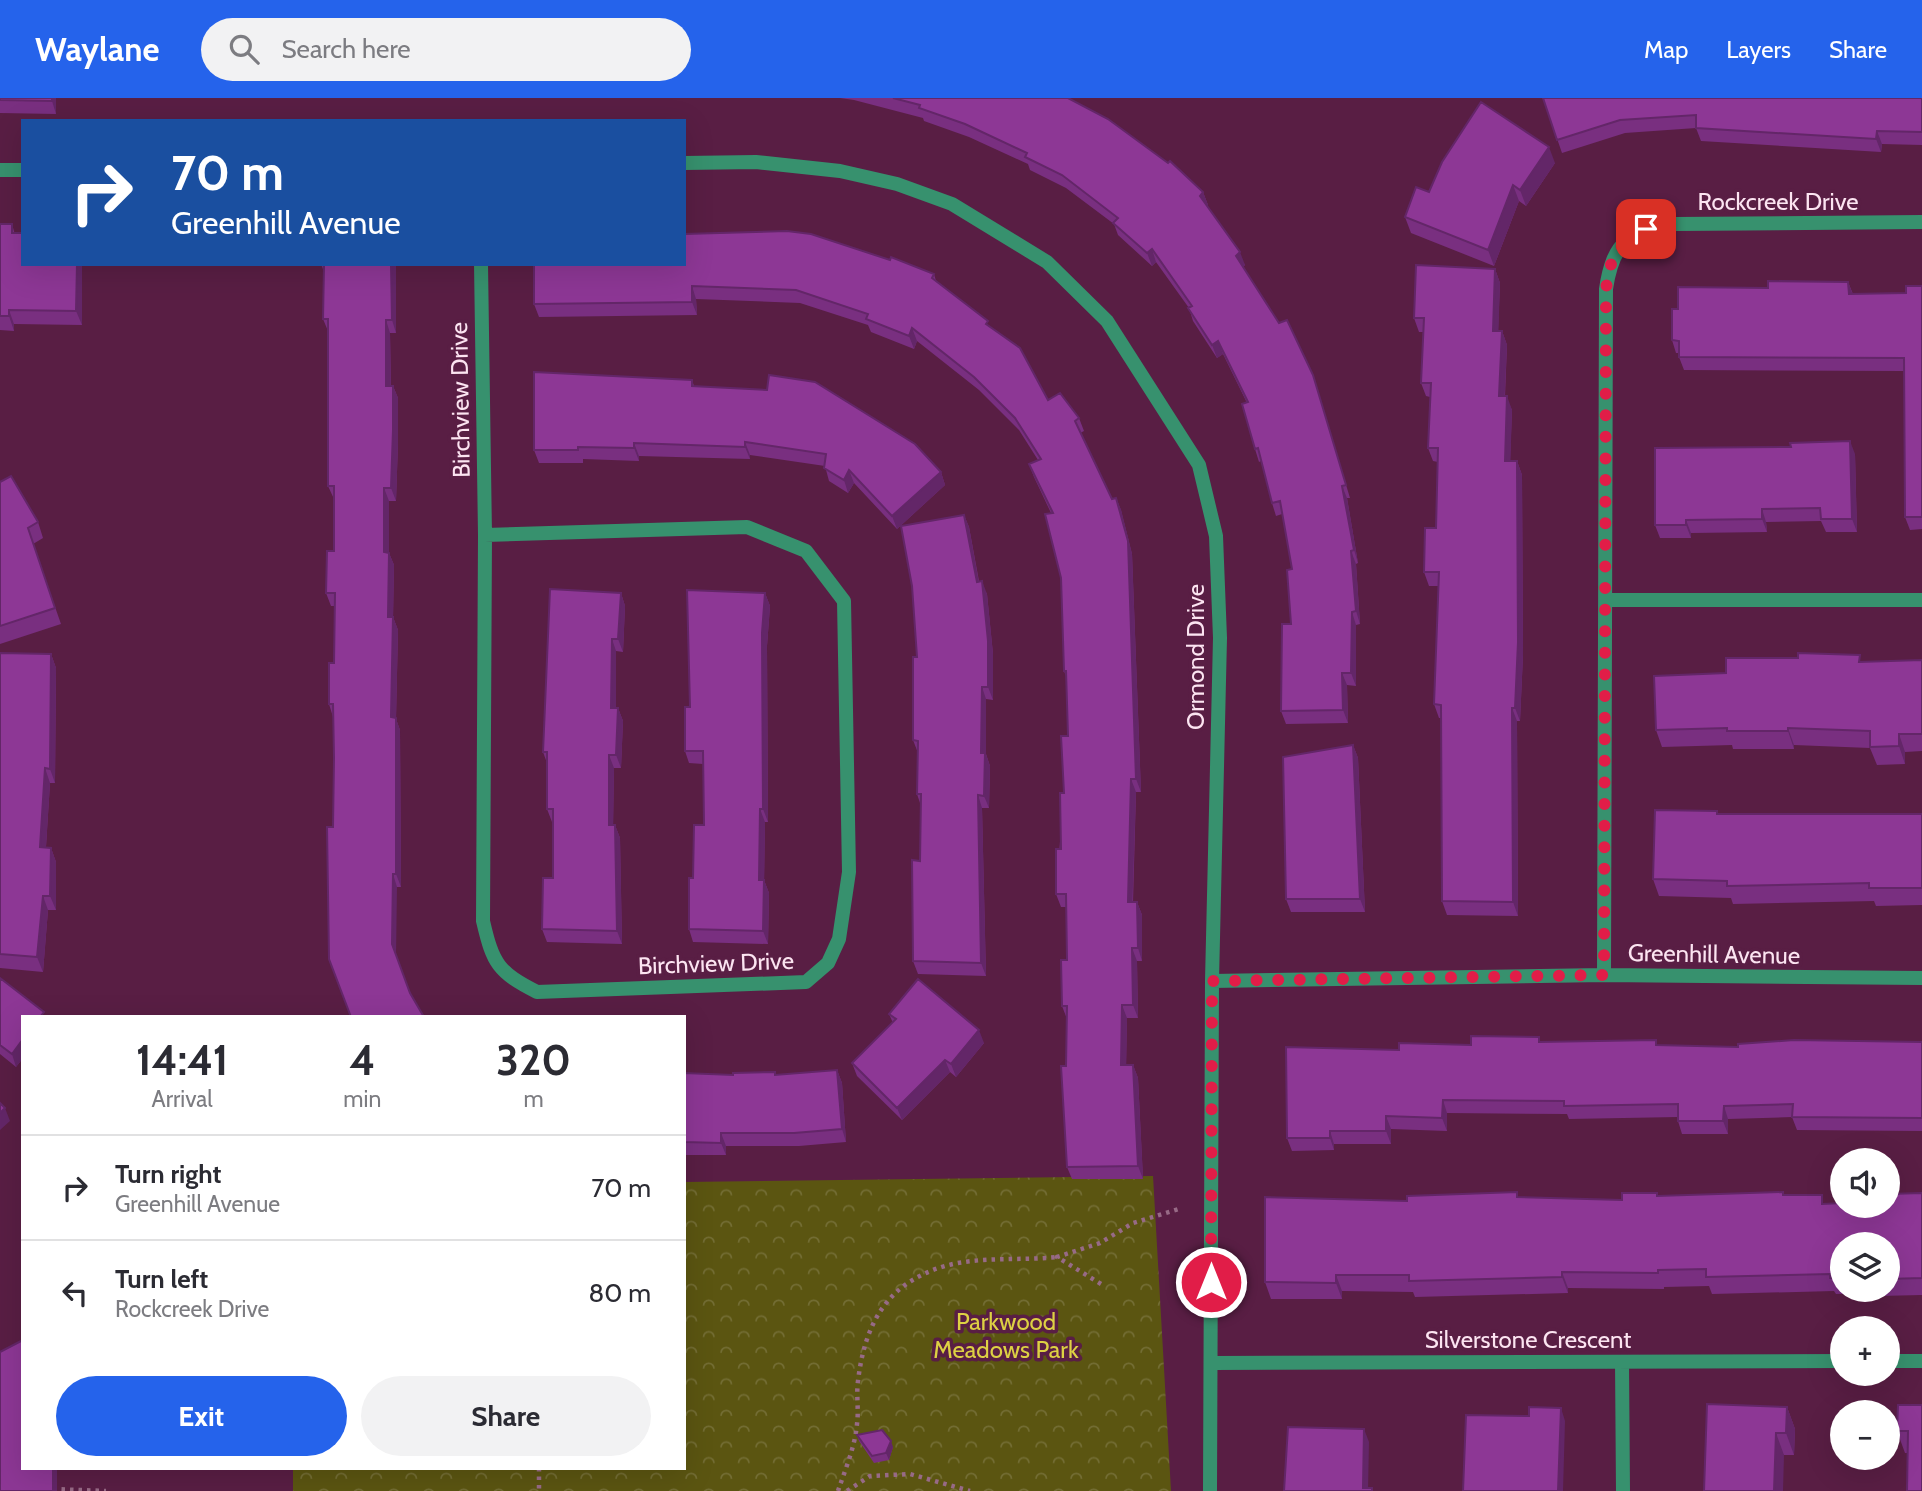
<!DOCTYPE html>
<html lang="en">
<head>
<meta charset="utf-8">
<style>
  :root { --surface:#fff; --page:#f2f2f3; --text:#2b2b33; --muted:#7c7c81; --line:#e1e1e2; --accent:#2563eb }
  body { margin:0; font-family:Cabin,sans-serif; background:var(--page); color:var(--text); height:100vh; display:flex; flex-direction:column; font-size:26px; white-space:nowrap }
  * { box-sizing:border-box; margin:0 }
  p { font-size:23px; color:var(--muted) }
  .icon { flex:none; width:38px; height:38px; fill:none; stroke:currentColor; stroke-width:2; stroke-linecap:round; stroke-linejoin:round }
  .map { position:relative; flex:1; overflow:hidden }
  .details { position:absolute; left:21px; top:917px; width:665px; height:455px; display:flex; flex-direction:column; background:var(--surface); border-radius:0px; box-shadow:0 7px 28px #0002 }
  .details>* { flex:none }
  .guide { position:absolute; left:21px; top:21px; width:665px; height:147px; border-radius:0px; box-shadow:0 7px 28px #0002; background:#1a4fa0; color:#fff; overflow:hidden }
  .fabs { position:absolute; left:1830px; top:1050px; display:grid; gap:14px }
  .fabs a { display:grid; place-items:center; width:70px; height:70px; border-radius:50%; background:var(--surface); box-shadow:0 7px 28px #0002; font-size:35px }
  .pin { position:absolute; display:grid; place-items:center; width:60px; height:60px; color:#fff; margin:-30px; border-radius:14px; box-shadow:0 4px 10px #0006 }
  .me { position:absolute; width:77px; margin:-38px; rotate:0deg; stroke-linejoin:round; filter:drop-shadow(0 0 5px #0008) }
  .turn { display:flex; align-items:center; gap:24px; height:147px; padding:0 35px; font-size:32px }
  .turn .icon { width:91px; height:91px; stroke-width:2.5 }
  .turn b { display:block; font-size:49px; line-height:60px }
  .eta { display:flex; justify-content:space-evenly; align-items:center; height:119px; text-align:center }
  .eta b { font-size:42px; font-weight:700; line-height:49px }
  .button { display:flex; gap:14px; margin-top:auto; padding:14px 35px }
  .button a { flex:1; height:80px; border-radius:42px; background:var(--accent); color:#fff; font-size:28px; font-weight:700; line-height:80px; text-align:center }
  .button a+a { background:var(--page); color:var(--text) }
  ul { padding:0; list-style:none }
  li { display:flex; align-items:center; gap:21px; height:105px; padding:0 35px; border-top:2px solid var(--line) }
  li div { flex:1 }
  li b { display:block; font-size:26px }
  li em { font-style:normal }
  header { display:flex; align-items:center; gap:42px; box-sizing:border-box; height:98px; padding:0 35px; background:var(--accent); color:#fff }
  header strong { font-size:33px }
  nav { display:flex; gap:38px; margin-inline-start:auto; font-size:24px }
  .search { width:490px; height:63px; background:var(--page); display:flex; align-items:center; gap:18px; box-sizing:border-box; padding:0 24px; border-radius:38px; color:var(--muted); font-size:26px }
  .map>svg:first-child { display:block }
  .park { fill:url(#park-crowns) }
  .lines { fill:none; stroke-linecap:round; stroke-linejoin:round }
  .path { stroke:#976a86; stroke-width:4.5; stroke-dasharray:3.5 5; stroke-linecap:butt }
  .minor { stroke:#37916e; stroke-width:14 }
  .wall { fill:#792f80; fill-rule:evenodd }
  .shaded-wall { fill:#632668 }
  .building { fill:#8d3795; stroke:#632668; stroke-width:2 }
  .route { stroke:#e11d48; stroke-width:12; stroke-dasharray:0 21.6 }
  .labels { text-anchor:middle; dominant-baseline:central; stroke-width:7; stroke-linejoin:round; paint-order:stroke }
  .street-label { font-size:24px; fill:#fce4f1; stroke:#591e44 }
  .park-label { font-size:24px; fill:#ddd143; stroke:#591e44 }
</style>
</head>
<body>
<header>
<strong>Waylane</strong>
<div class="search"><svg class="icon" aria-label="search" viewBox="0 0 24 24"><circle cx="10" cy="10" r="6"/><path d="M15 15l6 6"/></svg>Search here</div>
<nav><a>Map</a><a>Layers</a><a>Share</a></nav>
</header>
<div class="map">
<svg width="1922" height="1393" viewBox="0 0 1922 1393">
  <defs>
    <pattern id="park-crowns" width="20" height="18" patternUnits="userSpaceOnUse" patternTransform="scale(1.75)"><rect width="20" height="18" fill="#5b5511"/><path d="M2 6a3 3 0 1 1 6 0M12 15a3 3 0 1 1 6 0" fill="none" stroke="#736d34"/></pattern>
  </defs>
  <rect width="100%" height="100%" fill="#591e44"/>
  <path class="park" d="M1153,1078l18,315h-878v-23h391v-286z"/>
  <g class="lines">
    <path class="path" d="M1101,1186l-44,-27 43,-14 33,-20 46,-14
      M539,1370v23
      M53,1391l53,2
      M838,1393c7,-21 17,-44 19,-67 2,-14 -1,-29 1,-43 7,-58 29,-98 87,-115 35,-10 76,-5 112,-9
      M847,1393l23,-15 40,-2 60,17"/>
    <path class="minor" d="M684,65l72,-1 84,9 57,13 55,20 95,58 60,59 92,144 17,71 4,102 -8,343 -2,510
      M0,72h23
      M481,166l4,271 -2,386c10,43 15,51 54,71l269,-10 22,-19 11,-24 10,-67 -5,-271 -38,-50 -59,-24 -262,8
      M1607,502h315
      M1604,877l2,-686c7,-48 23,-58 69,-65l247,-2
      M1212,883l392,-6 318,3
      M1888,1263h34
      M1622,1264l1,129
      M1213,1265l630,-2"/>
  </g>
  <path class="wall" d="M0,0h56v16l-56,-1z
    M840,0h228l135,94 5,13 -1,1 38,59 -2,2 70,108 37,123h-3l11,65 -2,1 4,60 -4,1v61l-9,-1 1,38 -62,1 -5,-13 10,-87 1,-55 -10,-55 -6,2 -4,-13 -11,-42 -2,1 -4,-13 -8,-46 -24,-49 -6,4 -24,-37 -4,-13 -33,-46 -4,4 -34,-31 -4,-11 -48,-36 -36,-18 -2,-6 -59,-27 -45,-16 -1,-3 -69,-18z
    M1543,0h379v47l-40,-1 -1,8 -180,-11 -5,-13 -71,5 -63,20z
    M1555,65l-29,43 -7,-5 -25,65 -83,-33 -6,-16 24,-25z
    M0,126h12l11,40h59v61l-68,-1v7l-14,-1z
    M321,166h75v69h-6l1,53h2l5,12v45l-2,58h-7v52l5,12 -1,52 5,13 -2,89 4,11 1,157h-4l-46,130 -18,-190v-110l-4,-13 5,-41 1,-57h-4l-5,-13 8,-42v-52l-6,-13v-155l-5,-12 1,-47z
    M534,166l400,10 2,7 54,46 58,73 31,18 5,13 -4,2 32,66 4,-1 5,12 11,44 9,238h-5l-3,110h4l5,13v46h-5l1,57h-11l-1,47h7l5,13 5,101h-71l-5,-12v-148l-5,-13 5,-46 -1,-53h-5l-5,-13 12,-158 -1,-57 -3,-8 -3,-93 -10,-65 -17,-36 -5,-13 9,-4 -19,-30 -40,-40 -62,-49 -3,8 -43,-17 -3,-7 -68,-22 -104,-4 1,16 -158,2 -5,-13z
    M1495,171l5,14 -2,48h4l5,14 -2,51 7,14 -2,51h7l5,14 1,180 -3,66h-3l1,195 -71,-1 -5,-14v-183h-3l-5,-14 5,-118h-10l-5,-14 12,-44 2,-66 -5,-1 -5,-13 2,-51 -4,-1 -5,-13 2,-51h-4l-5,-14z
    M1848,184l5,12 53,-1 16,-7v243l-12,1 -5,-13 -1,-146 -220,-1 -5,-13v-4h-3l-4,-13 6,-31 90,-21z
    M692,282l2,6 247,86 4,13 -48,44 -43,-46 -6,10 -19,-12 -4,-15 -75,-11v4l-111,-3v5l-56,-2v4h-44l-5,-13z
    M1855,356l2,78h-31l-5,-11 -55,1 1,10 -76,1v5h-31l-5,-13z
    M0,384l38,40 5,16 -10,6 28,80 -61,20z
    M964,417l5,12 10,54 8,13 6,60v46l-7,-1v55l4,12 -1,42h-7l4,168 -68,-2 -5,-13 7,-100 1,-55 -4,-12 1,-41 -5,-13 4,-83z
    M621,495l4,13 -2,46 -7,-1v57h2l5,13 -2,47h-7l-1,57h2l5,13 2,106 -75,-2 -5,-13 11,-51v-56h-1l-5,-13v-46l-4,-11z
    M765,495l5,13 -3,40 1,176h-3l-1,58 5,13 -1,51 -75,-2 -4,-13 4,-51 11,-53 -1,-61 -14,-1 -4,-12 5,-44z
    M0,555l51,1 5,14 -1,115h-5l-4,64 5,1 5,14v48h-8l-5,62 -43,-4z
    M1922,562v91l-17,1v12l-28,1 -7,-17 -76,-3v4h-61l-1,-4 -70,2 -6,-17 70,-57 136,-11z
    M1353,647l5,13 7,154h-74l-5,-13z
    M1717,713l1,3h204v91l-46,1 -2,-5 -141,3 -2,-6 -72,-2 -6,-17z
    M0,880l23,39v41l-7,9 -16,-13z
    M889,916l95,29 -28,34 -6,-5 -48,48 -45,-44 -5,-13 41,-40z
    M1656,942l1,5 81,2 184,-5v89l-125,-1 -5,-13 -64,2v15h-46l-4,-13v-4l-109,2 -2,-5 -120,-1v18l-56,-2v15h-57v6l-42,1 -5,-13 112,-88 142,-8z
    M837,972l5,13 4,59 -47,4h-73v9h-42v-82l49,2 42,-3 1,3z
    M1922,1095v102l-43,1 -1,-3 -42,1 -2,-3 -122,3 -3,-8 -45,1v2l-96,-1v5l-153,4 -2,-5 -71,-1v8h-71l-6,-17 142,-81 112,-4 103,3 36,-4 126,-1 41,9 63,2zM1843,1146h45v46h-45z
    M1707,1306l80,3 8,22 -1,26h-10z
    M1922,1307l-14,48h-3l-8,-22z
    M857,1337l36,12 -4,13 -15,3 -15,-22z"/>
  <path class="shaded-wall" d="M52,0h4v16l-4,-13z
    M1877,33l5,13 -1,8 -5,-13z
    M1549,49l6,16 -29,43 -6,-16z
    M1513,87l6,16 -25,65 -6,-16z
    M1203,94l5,13 -4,4 -4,-13z
    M1152,151l4,13 -4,4 -5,-13z
    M1240,154l5,13 -5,4 -4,-13z
    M77,166h5v61l-6,-14z
    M391,166h5v69l-4,-13z
    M1495,171l5,14 -2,61 -5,-13z
    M1848,184l5,13 -4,-1z
    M692,188l4,13 1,16 -5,-13z
    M9,212l5,14v7l-5,-15z
    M386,222l4,13 1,65 -5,-12z
    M912,230l5,13 -3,8 -5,-13z
    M1502,233l5,14 -3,65 -5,-14z
    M1218,243l5,13 -6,4 -5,-13z
    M393,288l5,12v45l-2,58 -5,-13z
    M1507,298l5,14 -2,64 -5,-13z
    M1850,343l5,13 2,78 -5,-13z
    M745,344l5,13v4l-5,-12z
    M634,345l5,13v5l-5,-13z
    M1517,363l5,14 1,180 -3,66 -5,-13z
    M849,372l5,13 -6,10 -4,-13z
    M941,374l4,13 -48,44 -5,-13z
    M1342,388l5,12 11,65 -4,-13z
    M384,390l5,13v64l-5,-13z
    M1116,400l5,12 11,44 9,238 -5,-13z
    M1762,411l4,13 1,10 -5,-13z
    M964,417l5,12 12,67 -4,-12z
    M1686,422l5,13v5l-5,-13z
    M1351,453l5,13 4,60 -4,-13z
    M389,455l5,12 -1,57v-5l5,13 -2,89 4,11 1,157 -5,-13 -8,-257z
    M982,483l5,13 6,60v46l-5,-13z
    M621,495l4,13 -2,46 -5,-13z
    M765,495l5,13 -3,40 1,176 -5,-13 -1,-176z
    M1352,514l4,13v61l-5,-13z
    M612,541l4,12v70l-5,-13z
    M51,556l5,14 -1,115 -5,-14z
    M1342,575l5,12 1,38 -5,-13z
    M982,589l4,12v55l4,12 -1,42 -5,-12 -3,-43z
    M618,610l5,13 -2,47 -5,-13z
    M1512,610l5,13 1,195 -5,-14z
    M1788,630l6,17v4l-6,-18z
    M1899,636l6,18v12l-6,-18z
    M1353,647l5,13 7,154 -5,-13z
    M609,657l5,13 -1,70 -4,-13z
    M45,670l5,15 -5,79 -5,-15z
    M1131,681l5,13 -4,123 -4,-13z
    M978,697l4,13 4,168 -5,-13z
    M760,711l5,13 -1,71 -5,-13z
    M615,727l5,13 2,106 -5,-13z
    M51,750l5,14v48l-6,-14z
    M393,776l4,13 -1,70 -4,-13z
    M764,782l5,13 -1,51 -5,-13z
    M43,798l5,14 -5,62 -6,-15z
    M1137,804l5,13v46l-4,-13z
    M1132,850l5,13 1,57 -5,-13z
    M1122,907l5,13 -1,60 -5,-13z
    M979,932l5,13 -28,34 -5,-13z
    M23,941v19l-7,9 -4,-13z
    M945,962l5,12 -48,48 -5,-12z
    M1133,967l5,13 5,101 -5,-13z
    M837,972l5,13 4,59 -4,-13z
    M1443,1002l4,13v18l-5,-13z
    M1724,1008l4,13v15l-5,-13z
    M5,1010l5,13 -10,9v-17z
    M1386,1018l5,13v15l-5,-13z
    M1330,1033l4,13v6l-4,-12z
    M721,1035l5,13v9l-5,-12z
    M1562,1174l6,16v5l-6,-16z
    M1336,1177l6,16v8l-6,-16z
    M1787,1309l8,22 -1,26 -8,-22z
    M1561,1310l4,13 -2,70h-5z
    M1364,1331l5,13 -1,49 -5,-3z
    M1776,1335l8,22 -1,36h-9z
    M891,1343l2,6 -4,13 -3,-7z
    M53,1370h4v23h-4z"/>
  <path class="building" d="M0,0h52v3l-52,-1z
    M893,0h175l40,21 60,44 2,-2 33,31 -3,4 40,56 -4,4 43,67 8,-3 26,55 33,110 -4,1 12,64 -3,1 5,60 -4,1 -1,61h-9l1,37 -62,1 1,-87h9l-4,-54 5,-1 -12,-68 -8,2 -14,-55 -3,1 -13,-45 6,-2 -30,-61 -6,4 -24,-37 4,-2 -40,-57 -5,4 -34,-30 5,-5 -56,-43 -37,-18 2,-4 -62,-29 -46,-16 1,-3z
    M1543,0h379v34l-45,-1 -1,8 -180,-11v-13l-76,5 -63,20z
    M1481,4l68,45 -29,43 -7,-5 -25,65 -83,-33 11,-30 13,5 13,-30z
    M0,126h12v9h11v31h54l-1,47 -67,-1v6h-9z
    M787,133l24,3 79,26 1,-3 43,17 -2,4 56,43 -2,3 34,24 28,52 12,-7 19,25 -4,3 37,78 4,-1 12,43 8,238h-5l-3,123h9l1,46h-6l1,57h-11l-1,60h12l5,101 -71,1 -6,-101h5l1,-60h-5l-1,-46h6l-1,-66h-10v-45h5l-1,-56h4l-3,-57h7l-2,-65h-2l-3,-93 -16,-64 8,-1 -24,-49 12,-5 -26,-41 -41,-41 -62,-49 -3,8 -43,-17 2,-5 -72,-24 -104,-4v16l-158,2v-40h150v-30z
    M324,166h67l1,56h-6v66h7v44l-2,58h-7v64l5,1 -1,64h5l-2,100 5,1v156h-3l-1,70 18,49 14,24h-73l-22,-58 -2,-132h6l1,-69 -1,-54h-4v-41h5l1,-70h-9l1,-42h7v-65h-6v-167h-5z
    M1416,167l79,4 -2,62h9l-3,65h8l-2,65h12l1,181 -3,66h-3l1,194 -71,-1 -1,-196 -7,-1 5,-132h-15l1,-44h11l2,-80h-10l3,-65h-10l3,-65h-10z
    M1768,183l80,1 1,12 57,-1v-7h16v231h-17l-1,-159 -225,-1v-16l-7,-1v-31h6v-22l90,1z
    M534,274l158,8v6l75,4 2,-15 46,7 100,62 26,28 -49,44 -43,-46 -5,10 -20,-12 2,-14 -81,-12v5l-111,-4v5l-56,-1v3h-44z
    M1850,343l2,78h-31l-1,-11 -58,1v10l-76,1v5h-31v-77l136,-1 -1,-4z
    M11,378l27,46 -10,6 27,80 -55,18v-144z
    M964,417l13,67 5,-1 6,60v46h-6l-1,66h4l-1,43 -6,-1 3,168 -68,-2 -1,-101 8,1 1,-67h-4l1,-53 -5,-1v-83h4l-5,-71 -11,-60z
    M550,491l71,4 -3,46h-6l-1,69h7l-2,47h-7v70h6l2,106 -75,-2 1,-51h10v-69h-6v-57h-4z
    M687,492l78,3 -3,40 1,176h-3l-1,71h5l-1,51 -74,-2v-51h4l1,-53h10l-1,-74h-18v-44h5z
    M0,555l51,1 -1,115 -5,-1 -5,79 11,1 -1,48h-7l-6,61 -37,-3z
    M1798,555l62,2 -1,7 63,-2v74h-23v12l-29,1v-16l-82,-3v3h-61v-3l-71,2 -2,-54 72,-3v-15h72z
    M1353,647l7,154h-74l-3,-142z
    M1655,712l62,1v3h205v74h-53v-5l-142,3v-5l-74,-2z
    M0,880l44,34 -4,5h-17v22l-11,15 -12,-9z
    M918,881l61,51 -28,34 -6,-4 -48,48 -45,-45 44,-44 -7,-5z
    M1471,938l68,1v5l117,-2v5l82,2v-3l56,-4 128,2v76l-130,-1 1,-13 -69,2 -1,15h-45v-17l-114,2v-5l-121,-1 -1,18 -56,-2v15h-56v7h-43l-1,-91 113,3v-7l72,2z
    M837,972l5,59 -48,4h-73v10l-37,-1v-69l49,2v-2l42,-1v3z
    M0,1005l5,5 -5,5z
    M1517,1094v5l105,3v-7h35v3l126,-4v3h39v9l21,-1v3h45v-12l34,-1v85l-34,1v-35h-45v34h-13v-4l-124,3v-8l-48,1v3l-96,-1v5l-153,4v-6h-73v8l-71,-1v-85l142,4v-5z
    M23,1242v128h30v23h-53v-139z
    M1707,1306l80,3 -1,26h-10l-2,58h-70z
    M1898,1307h24v86h-15l1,-60h-11z
    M1529,1309l32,1 -3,83h-95l3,-76 63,1z
    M1288,1329l76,2 -1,59h9v3h-88z
    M882,1332l9,11 -5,12 -14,3 -15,-21z"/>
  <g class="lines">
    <path class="route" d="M1211,1184l1,-301 392,-6 2,-686c5,-35 10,-43 40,-60"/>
  </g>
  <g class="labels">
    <g class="street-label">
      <text x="1778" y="103">Rockcreek Drive</text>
      <text transform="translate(460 302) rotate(-91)">Birchview Drive</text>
      <text transform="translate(1195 559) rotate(-90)">Ormond Drive</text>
      <text transform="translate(1714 856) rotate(1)">Greenhill Avenue</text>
      <text transform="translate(716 865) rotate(-2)">Birchview Drive</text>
      <text x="1528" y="1241">Silverstone Crescent</text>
    </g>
    <g class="park-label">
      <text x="1006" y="1223">Parkwood<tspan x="1006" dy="28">Meadows Park</tspan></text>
    </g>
  </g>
</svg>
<div class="fabs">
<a><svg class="icon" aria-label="sound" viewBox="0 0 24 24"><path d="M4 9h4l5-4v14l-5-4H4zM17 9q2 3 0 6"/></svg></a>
<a><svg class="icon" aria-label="layers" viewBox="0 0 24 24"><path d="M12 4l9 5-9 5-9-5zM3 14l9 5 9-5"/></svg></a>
<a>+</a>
<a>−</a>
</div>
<div class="pin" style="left:1646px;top:131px;background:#d93025"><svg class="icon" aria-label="arrive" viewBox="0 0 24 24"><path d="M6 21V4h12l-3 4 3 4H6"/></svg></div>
<svg class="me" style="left:1211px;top:1184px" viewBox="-20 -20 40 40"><circle r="17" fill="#e11d48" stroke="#fff" stroke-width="3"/><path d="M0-11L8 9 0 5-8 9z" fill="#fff"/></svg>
<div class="guide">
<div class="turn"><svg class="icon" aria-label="right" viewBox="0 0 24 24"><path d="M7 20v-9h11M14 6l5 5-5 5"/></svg><div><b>70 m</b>Greenhill Avenue</div></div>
</div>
<section class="details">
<div class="eta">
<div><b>14:41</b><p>Arrival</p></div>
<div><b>4</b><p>min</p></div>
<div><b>320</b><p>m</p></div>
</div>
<ul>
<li><svg class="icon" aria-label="right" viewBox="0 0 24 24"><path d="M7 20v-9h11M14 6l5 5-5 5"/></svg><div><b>Turn right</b><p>Greenhill Avenue</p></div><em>70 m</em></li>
<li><svg class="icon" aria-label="left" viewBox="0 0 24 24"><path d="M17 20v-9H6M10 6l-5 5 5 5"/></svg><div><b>Turn left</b><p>Rockcreek Drive</p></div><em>80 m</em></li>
</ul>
<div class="button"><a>Exit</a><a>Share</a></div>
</section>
</div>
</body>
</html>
